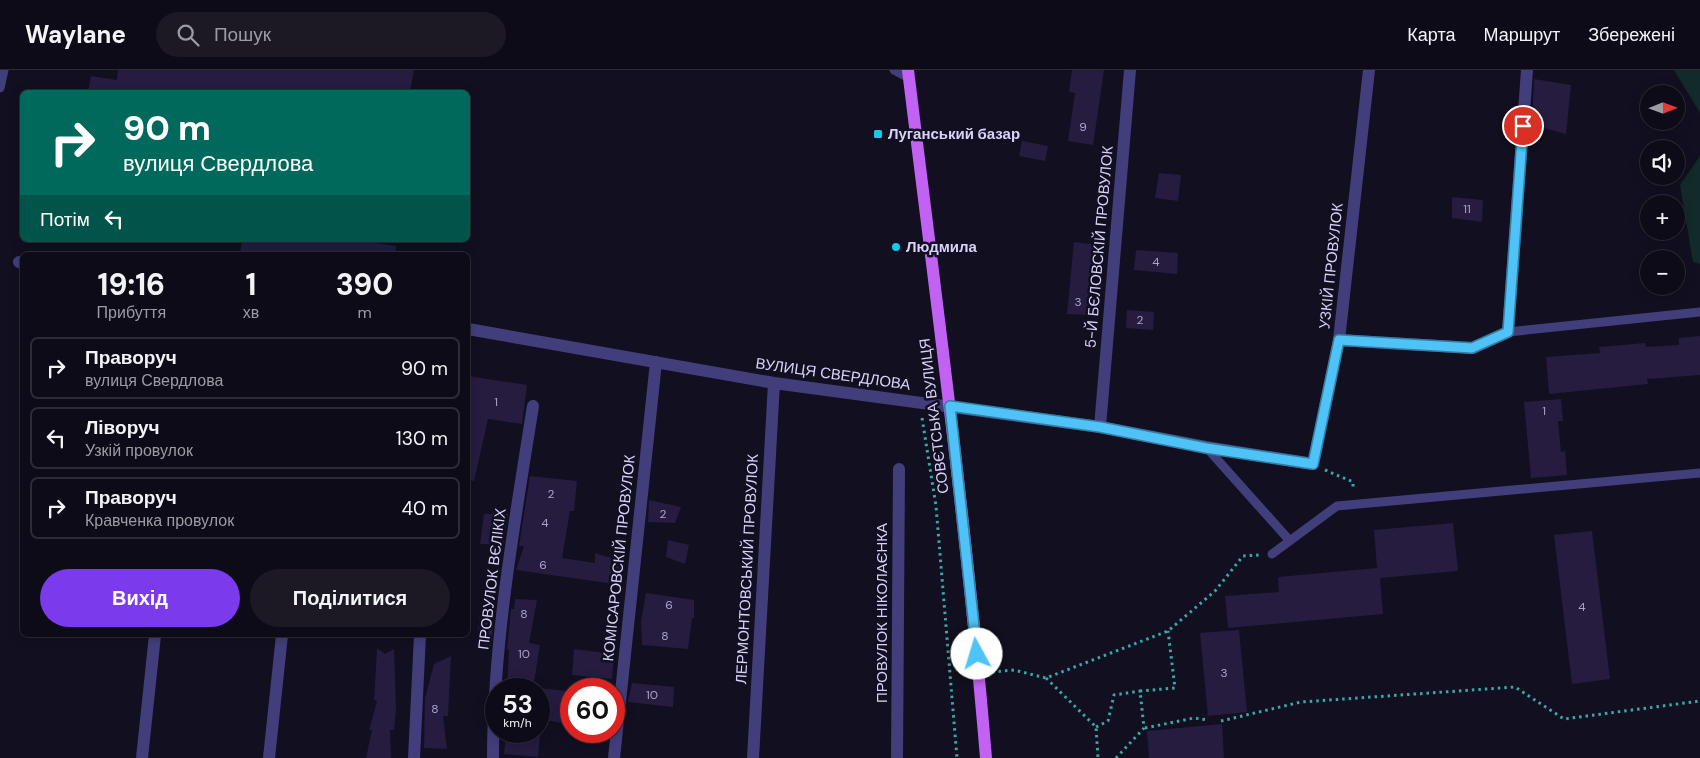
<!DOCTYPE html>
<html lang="uk">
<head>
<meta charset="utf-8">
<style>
  :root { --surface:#0e0b18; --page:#1c1925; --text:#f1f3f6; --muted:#9b9ba2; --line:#2e2b37; --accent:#7c3aed }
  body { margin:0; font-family:"DM Sans",sans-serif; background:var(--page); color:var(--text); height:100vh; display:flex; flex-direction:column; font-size:19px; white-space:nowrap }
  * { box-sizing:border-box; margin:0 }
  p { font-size:16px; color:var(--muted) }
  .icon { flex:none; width:28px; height:28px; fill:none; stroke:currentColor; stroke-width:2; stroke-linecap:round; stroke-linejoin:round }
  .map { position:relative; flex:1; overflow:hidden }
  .drawer { position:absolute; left:20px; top:182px; width:450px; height:385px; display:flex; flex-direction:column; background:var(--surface); border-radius:8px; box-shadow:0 2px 12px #0003,0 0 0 1px var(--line) }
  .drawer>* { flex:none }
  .banner { position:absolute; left:20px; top:20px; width:450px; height:152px; border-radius:8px; box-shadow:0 2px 12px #0003,0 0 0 1px var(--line); background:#00695c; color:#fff; overflow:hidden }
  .needle { width:32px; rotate:89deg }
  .controls { position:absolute; left:1640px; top:15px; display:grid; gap:10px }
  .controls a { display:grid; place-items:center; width:45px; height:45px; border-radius:50%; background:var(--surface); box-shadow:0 2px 12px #0003,0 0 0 1px var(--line); font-size:25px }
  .speed { position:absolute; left:485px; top:608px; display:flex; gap:10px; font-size:25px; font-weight:700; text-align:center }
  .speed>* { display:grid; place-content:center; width:65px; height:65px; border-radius:50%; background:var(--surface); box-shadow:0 2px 12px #0003,0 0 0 1px var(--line); line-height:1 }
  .speed small { font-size:12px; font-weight:400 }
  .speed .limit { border:8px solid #d22; background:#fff; color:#111 }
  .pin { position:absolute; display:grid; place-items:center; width:42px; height:42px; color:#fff; margin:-21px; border:2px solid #fff; border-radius:50%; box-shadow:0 1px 5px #0007 }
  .me { position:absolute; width:55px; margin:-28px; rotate:354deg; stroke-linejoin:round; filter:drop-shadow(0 0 4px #0008) }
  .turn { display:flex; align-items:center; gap:18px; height:105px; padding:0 20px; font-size:22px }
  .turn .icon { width:65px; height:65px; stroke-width:2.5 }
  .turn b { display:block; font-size:35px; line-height:42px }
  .then { display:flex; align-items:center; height:48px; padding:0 20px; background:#0003; gap:10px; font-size:19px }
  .eta { display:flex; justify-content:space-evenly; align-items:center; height:85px; text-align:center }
  .eta b { font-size:30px; font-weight:700; line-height:35px }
  .primary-button { display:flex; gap:10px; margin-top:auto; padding:10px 20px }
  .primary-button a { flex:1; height:58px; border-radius:30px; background:var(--accent); color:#fff; font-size:20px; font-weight:700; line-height:58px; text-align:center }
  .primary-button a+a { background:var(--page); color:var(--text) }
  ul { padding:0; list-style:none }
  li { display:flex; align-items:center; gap:15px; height:62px; margin:0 10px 8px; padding:0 10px; border:2px solid var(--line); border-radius:8px }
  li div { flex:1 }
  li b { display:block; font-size:19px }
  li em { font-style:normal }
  header { display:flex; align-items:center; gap:30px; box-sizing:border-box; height:70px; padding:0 25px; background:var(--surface); border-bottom:1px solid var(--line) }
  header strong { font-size:24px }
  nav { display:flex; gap:28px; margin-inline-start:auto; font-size:18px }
  .search { width:350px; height:45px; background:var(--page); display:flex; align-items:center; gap:12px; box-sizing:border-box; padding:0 18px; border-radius:28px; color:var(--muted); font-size:19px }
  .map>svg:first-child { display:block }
  .green { fill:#122a2a }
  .building { fill:#251c40 }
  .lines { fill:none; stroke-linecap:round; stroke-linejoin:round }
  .path { stroke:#38a9a6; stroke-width:3; stroke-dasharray:2.5 4; stroke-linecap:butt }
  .lane { stroke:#423e7c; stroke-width:9 }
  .street { stroke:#423e7c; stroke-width:12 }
  .primary { stroke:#c162f2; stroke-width:12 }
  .route-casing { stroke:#337fa1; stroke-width:12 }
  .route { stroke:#4fc3f7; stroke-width:9 }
  .poi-dot { fill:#12cbe7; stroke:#120f20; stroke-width:2 }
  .labels { text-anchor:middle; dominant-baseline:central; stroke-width:5; stroke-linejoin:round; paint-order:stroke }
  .number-label { font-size:12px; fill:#aba4cc }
  .poi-label { font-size:15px; font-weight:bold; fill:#d8d2fb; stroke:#120f20; text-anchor:start }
  .street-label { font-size:15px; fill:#d8d2fb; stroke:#120f20 }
</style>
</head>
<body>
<header>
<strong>Waylane</strong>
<div class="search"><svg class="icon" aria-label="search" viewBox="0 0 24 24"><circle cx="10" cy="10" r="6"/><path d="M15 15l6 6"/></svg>Пошук</div>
<nav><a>Карта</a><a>Маршрут</a><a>Збережені</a></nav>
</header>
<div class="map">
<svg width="1700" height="688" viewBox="0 0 1700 688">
  <rect width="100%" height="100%" fill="#120f20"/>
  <path class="green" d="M1674,0h26v43z
    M1700,86v108l-7,-2 -13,-77z"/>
  <path class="building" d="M118,0h296l-4,22h-322l3,-16 26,4z
    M1072,0h32l-11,75 -25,-4 7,-48 -6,-1z
    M1534,9l37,6 -5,49 -34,-9z
    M1022,71l26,5 -3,15 -26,-5z
    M1159,103l22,2 -3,26 -23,-3z
    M1452,127l31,3 -1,22 -30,-4z
    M242,170h114l40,6 -1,9h-155z
    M1074,172l24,3 -3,34 -5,-1 -3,37 -20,-1z
    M1136,180l42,3 -1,21 -43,-4z
    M1127,240l27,2 -1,18 -27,-2z
    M1700,266v39l-53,4 1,5 -99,10 -3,-37 54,-4 -1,-6 46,-4 1,4 33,-2v-7z
    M468,306l59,9 -5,39 -34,-5 -14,62 -6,-1z
    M1561,329l2,22h-5l3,31 4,-1 2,24 -36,3 -7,-76z
    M530,406l47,5 -3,30h-4l-8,47 33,5v-10l29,9 -3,23 -105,-15 8,-24h-5z
    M649,430l32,7 -6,16 -27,-1z
    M484,444h24l-5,31 -23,-1z
    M1453,453l5,48 -78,7 3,36 -155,14 -3,-32 54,-4 -1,-15 99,-9 -3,-38z
    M1592,461l18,148 -38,5 -18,-149z
    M668,470l21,5 -4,19 -19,-7z
    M646,523l48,7v18h-2l-4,31 -46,-4 -1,-23z
    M515,529l22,1 -8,43 11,2 -7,44h-26l2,-39 -2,-1 4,-40h3z
    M481,536l14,1 -4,39 -15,-2z
    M1239,560l8,82 -39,4 -8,-83z
    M377,578l8,6 9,-5 2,60 -2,21h-4l1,28h-25l6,-28h-3l8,-29 -3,-1z
    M574,579l40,5 -2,25 -40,-4z
    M451,586l-3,60h-5l4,33 -23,-1 1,-50 9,-34z
    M632,613l42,4 -1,20 -45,-5z
    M539,618l27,3 -4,32 -23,-4z
    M1222,654l2,34h-75l-2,-27z
    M506,664h34l-2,23 -34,-3z"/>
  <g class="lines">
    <path class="path" d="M922,348l14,88 21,252
      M1325,400l28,12v8
      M992,602l22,-2 32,8 122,-47 47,-40 28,-35 17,-1
      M1046,608l50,49 2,31
      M1221,651l80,-19 214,-15 49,32 136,-18
      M1096,657l12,-6 6,-26 26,-4
      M1145,658l49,-10 14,2
      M1116,688l28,-30 -4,-37 35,-3 -7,-57"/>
    <path class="lane" d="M894,0l15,8
      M0,18l4,-18
      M1508,262l192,-20
      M1206,377l84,94
      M1272,484l65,-48 363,-33"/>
    <path class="street" d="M19,192l3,1
      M468,259l306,54 326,44 106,20 107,17 26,-124 30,-270
      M1339,270l134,8 35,-16 19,-262
      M1100,357l30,-357
      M142,688l13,-123
      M269,688l13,-123
      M414,688l6,-123
      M493,688c0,-116 22,-238 40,-352
      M614,688l42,-396
      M753,688l21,-375
      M897,688l2,-289"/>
    <path class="primary" d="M908,0c28,229 59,458 78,688"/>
  </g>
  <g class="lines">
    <g class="route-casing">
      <path id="route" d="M977,584l-27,-248 150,21 106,21 107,16 26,-124 133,8 36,-16 15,-206"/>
    </g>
    <use href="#route" class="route"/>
  </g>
  <g class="poi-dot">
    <rect x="873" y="59" width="10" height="10" rx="2.5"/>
    <circle cx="896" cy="177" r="5"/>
  </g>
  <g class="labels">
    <g class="number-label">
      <text x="1083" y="57">9</text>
      <text x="1467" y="139">11</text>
      <text x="1156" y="192">4</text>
      <text x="1078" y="232">3</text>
      <text x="1140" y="250">2</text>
      <text x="496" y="332">1</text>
      <text x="1544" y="341">1</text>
      <text x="551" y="424">2</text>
      <text x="663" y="444">2</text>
      <text x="545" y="453">4</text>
      <text x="543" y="495">6</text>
      <text x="669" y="535">6</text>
      <text x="1582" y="537">4</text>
      <text x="524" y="544">8</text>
      <text x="665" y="566">8</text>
      <text x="524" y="584">10</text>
      <text x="1224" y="603">3</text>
      <text x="652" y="625">10</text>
      <text x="435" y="639">8</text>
    </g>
    <g class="poi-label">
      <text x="888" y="64">Луганський базар</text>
      <text x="906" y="177">Людмила</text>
    </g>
    <g class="street-label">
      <text transform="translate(1099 177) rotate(-85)">5-Й БЄЛОВСКІЙ ПРОВУЛОК</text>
      <text transform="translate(1331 196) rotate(-84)">УЗКІЙ ПРОВУЛОК</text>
      <text transform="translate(833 304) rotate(8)">ВУЛИЦЯ СВЕРДЛОВА</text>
      <text transform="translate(934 346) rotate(-97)">СОВЄТСЬКА ВУЛИЦЯ</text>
      <text transform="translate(619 488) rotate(-84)">КОМІСАРОВСКІЙ ПРОВУЛОК</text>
      <text transform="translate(747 499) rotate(-87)">ЛЕРМОНТОВСЬКИЙ ПРОВУЛОК</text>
      <text transform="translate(492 509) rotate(-83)">ПРОВУЛОК ВЄЛІКІХ</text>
      <text transform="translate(882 543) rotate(-90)">ПРОВУЛОК НІКОЛАЄНКА</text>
    </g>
  </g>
</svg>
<div class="controls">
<a><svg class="needle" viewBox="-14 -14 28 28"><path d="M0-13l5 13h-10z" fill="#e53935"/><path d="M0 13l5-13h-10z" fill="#9b9ba2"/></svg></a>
<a><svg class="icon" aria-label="sound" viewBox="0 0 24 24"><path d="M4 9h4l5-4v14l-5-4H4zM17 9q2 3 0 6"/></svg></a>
<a>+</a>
<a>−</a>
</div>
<div class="speed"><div>53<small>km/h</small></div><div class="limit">60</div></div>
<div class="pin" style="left:1523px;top:56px;background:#d93025"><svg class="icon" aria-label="arrive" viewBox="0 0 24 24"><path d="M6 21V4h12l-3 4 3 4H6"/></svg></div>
<svg class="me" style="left:977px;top:584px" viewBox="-20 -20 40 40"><circle r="19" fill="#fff"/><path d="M0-13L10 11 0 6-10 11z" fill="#4fc3f7"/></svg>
<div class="banner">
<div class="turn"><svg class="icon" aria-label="right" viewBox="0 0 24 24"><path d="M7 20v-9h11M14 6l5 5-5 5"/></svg><div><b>90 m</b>вулиця Свердлова</div></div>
<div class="then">Потім<svg class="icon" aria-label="left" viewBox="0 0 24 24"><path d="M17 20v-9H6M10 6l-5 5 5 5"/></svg></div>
</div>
<section class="drawer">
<div class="eta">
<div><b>19:16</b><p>Прибуття</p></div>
<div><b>1</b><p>хв</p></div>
<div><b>390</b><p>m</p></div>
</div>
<ul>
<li><svg class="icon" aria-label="right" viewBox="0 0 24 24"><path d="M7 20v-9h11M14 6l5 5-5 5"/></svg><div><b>Праворуч</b><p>вулиця Свердлова</p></div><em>90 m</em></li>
<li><svg class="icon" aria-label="left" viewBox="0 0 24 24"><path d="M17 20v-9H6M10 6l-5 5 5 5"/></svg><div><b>Ліворуч</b><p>Узкій провулок</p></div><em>130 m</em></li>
<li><svg class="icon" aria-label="right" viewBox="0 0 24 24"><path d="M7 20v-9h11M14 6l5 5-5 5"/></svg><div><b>Праворуч</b><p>Кравченка провулок</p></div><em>40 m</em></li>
</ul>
<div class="primary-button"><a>Вихід</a><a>Поділитися</a></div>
</section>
</div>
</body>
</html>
